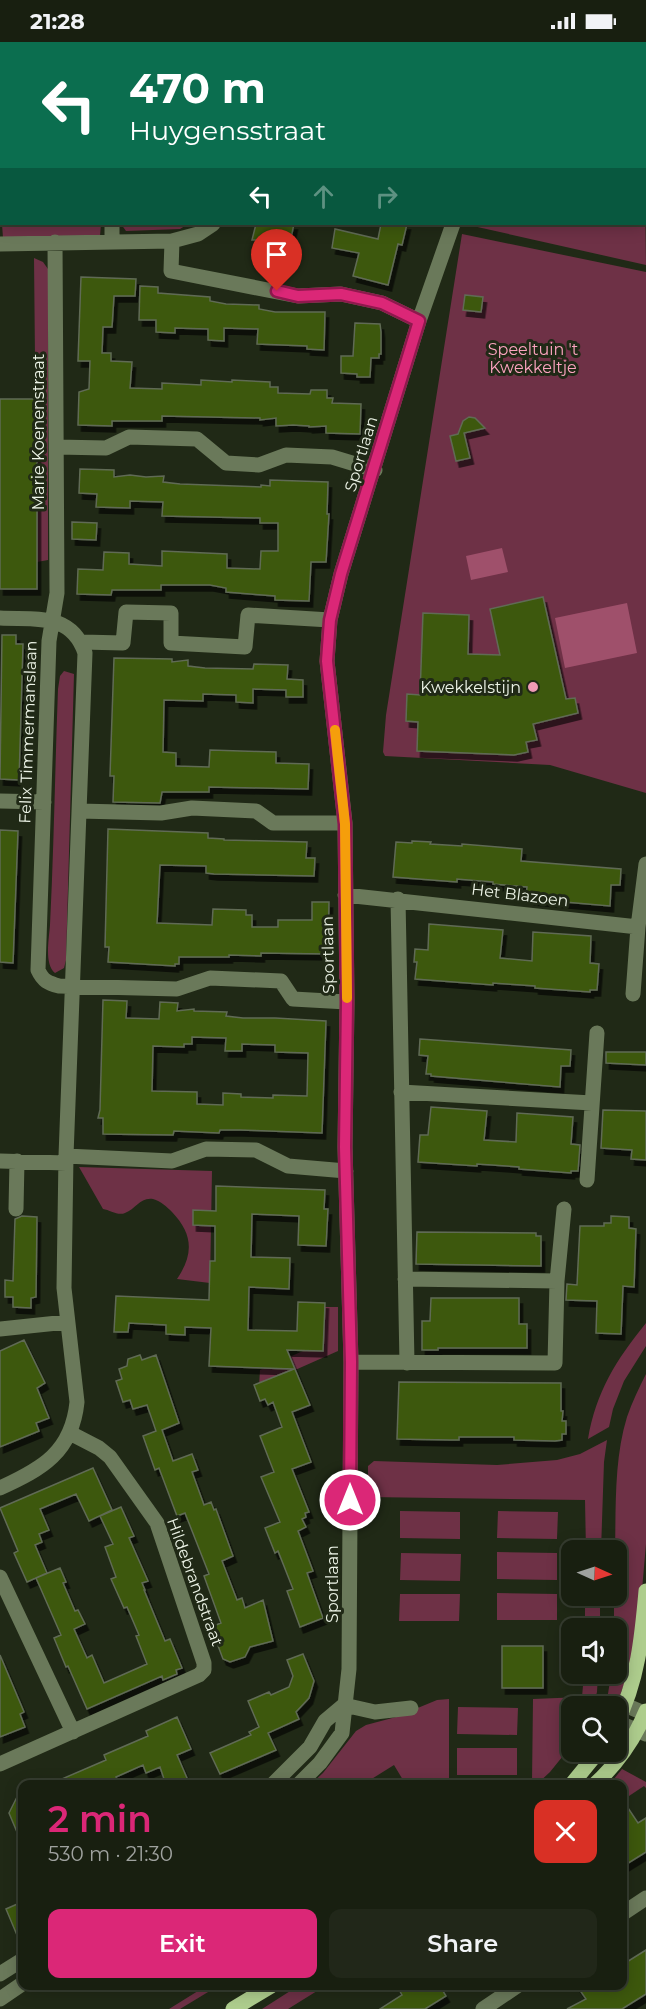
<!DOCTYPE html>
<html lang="en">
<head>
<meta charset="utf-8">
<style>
  :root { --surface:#181f10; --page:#212719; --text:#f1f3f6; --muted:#9fa29f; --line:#363d30; --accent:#db2777 }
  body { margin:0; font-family:Montserrat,sans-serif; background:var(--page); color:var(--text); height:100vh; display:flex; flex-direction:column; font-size:22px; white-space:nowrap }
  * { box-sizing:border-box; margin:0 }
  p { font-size:20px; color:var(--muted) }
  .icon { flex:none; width:33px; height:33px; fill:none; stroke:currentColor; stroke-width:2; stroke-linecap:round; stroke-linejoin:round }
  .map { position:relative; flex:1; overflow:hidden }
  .side { position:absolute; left:18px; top:1738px; width:609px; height:210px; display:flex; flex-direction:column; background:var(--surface); border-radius:12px; box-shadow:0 3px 15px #0003,0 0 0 2px var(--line) }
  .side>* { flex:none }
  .guide { position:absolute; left:0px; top:0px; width:646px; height:183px; box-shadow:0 3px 15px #0003,0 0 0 2px var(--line); background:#0b6e4f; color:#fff; overflow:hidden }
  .needle { width:39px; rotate:93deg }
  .controls { position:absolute; left:561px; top:1498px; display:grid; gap:12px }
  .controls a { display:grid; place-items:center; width:66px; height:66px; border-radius:12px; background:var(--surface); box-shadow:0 3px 15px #0003,0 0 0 2px var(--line); font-size:30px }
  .pin { position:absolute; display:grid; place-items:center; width:51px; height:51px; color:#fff; margin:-62px -26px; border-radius:50% 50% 50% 0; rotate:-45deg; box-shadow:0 0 6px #0007 }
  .pin .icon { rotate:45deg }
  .me { position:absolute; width:66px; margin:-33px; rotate:0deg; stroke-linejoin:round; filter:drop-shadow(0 0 4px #0008) }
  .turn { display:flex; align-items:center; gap:21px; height:126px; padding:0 30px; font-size:27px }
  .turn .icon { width:78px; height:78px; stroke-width:2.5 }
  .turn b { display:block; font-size:42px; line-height:51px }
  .lanes { display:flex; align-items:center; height:57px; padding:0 30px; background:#0003; justify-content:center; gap:30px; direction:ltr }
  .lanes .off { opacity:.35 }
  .round { display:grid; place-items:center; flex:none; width:63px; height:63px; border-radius:12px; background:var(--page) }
  .overview { display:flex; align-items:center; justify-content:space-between; height:102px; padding:0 30px }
  h1 { font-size:36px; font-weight:600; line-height:45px; color:var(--accent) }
  .primary-button { display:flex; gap:12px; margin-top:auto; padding:12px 30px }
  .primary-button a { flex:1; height:69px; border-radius:12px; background:var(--accent); color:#fff; font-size:24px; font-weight:600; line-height:69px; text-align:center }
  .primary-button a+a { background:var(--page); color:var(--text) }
  .status { display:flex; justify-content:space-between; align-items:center; height:42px; padding:0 30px; background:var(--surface); direction:ltr }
  .status svg { height:16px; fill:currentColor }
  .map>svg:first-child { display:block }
  .green { fill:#6e3146 }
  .water { fill:#9f506b }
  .building { fill:#3c5908; stroke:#606b55; stroke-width:1.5; fill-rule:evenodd; filter:url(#shadow) }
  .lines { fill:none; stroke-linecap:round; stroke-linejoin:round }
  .minor { stroke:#6a795a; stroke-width:15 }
  .major { stroke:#aecd8d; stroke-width:15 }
  .route-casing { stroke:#8e194d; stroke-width:15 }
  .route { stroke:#db2777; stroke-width:10 }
  .slow { stroke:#f59e0b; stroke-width:10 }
  .poi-dot { fill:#f09ab5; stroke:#202916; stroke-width:2 }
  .labels { text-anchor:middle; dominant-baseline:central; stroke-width:6; stroke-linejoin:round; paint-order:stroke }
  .park-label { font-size:16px; fill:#fda4c0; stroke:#202916 }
  .street-label { font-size:16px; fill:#edf4e7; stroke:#202916 }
  .poi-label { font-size:16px; fill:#edf4e7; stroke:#202916; text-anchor:end }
</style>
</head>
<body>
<div class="status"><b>21:28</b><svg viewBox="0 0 49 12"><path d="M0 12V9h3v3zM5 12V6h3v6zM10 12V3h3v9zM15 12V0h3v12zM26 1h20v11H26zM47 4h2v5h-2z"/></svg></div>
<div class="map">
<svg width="646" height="1967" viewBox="0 0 646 1967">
  <defs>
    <filter id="shadow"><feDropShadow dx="3.5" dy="6" stdDeviation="0" flood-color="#0009"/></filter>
  </defs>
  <rect width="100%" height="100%" fill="#202916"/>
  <path class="green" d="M645,141l1,82 -182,-41h181z
    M2,182h99l-1,12 -97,2z
    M121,182h67l-8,5 -54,2z
    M462,192l184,38v521l-96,-28 -165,-9 -2,-4 3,-37z
    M34,216l9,4 5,7v291l-11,2z
    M64,629l10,3 -8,286 -2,8 -9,5c-11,-9 -6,-34 -5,-48 4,-79 5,-157 8,-236l2,-13z
    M79,1125l133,4 -2,112 -33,-4c17,-25 16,-45 -5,-67 -5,-5 -11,-11 -19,-13 -13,-2 -17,10 -28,14 -7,3 -15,-3 -22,-4z
    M323,1265h15v44l-79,35 1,-16 61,-27z
    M646,1281v23l-22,35 -11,28 -4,18 -21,12c8,-47 28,-79 58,-116z
    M646,1332v170l-9,103 -21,60h-10l5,-33h5v-45h-2v-33h2v-45h-1c1,-44 -1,-92 12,-134 5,-15 12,-29 19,-43z
    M607,1398l-3,22 -3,89h-15l-1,-51 -217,-3v-31l6,-5 123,4 60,-5 23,-6z
    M400,1469l60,1v27l-60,-1z
    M498,1469l60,1 -1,27 -60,-1z
    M497,1510l60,1v27l-60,-1z
    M401,1511l60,1 -1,27 -60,-1z
    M497,1551l60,1v26h-60z
    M400,1552h60l-1,27h-60z
    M585,1554h15v33h-15z
    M584,1632h14l-1,18 -4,15h-21l-1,39 -21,26 -14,13h-130l-12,-20 -32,20h-52l13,-12 33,-42 10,-6 30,-8 41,-17 12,-1v84l83,-1 1,-83 49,-2z
    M458,1665l60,1 -1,27 -60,-1z
    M457,1706h60v27h-60z
    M622,1727l24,13v6l-2,-2 -21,14 -1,-15h-13z
    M206,1944h12l-38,23h-11z
    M298,1944h27l-37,23h-26z"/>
  <path class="water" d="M502,506l6,24 -37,8 -5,-24z
    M627,561l10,50 -72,15 -10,-50z"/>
  <path class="building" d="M256,182h38l-8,37 -24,-4v-11l-6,-1v-5h-4z
    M381,182h26l-5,21 -4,-1 -10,41 -35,-9 6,-23 -27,-5 3,-19 43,10z
    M81,235l55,2 -1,17h-21l-2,31h-9l-1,26h9v8l21,1 -2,26 32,1v-6l39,2v-5l31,2v-2l38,2v5h8v6l32,1 1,-4h16v8h6l-1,5 29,1 -1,30 -34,-1v-7l-17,1v-1l-16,-1 -17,1v-8l-16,2v-2l-98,-2v5h-50v5l-34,-1 1,-33 10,-3 1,-28h-12z
    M140,244l18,1v6l52,4v4l16,3 33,1v4l16,3h50l-1,38 -17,-1v-3l-50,-2 1,-15 -34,-1v13l-16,-1v-11l-33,-1v5l-19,-1v-12h-17z
    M465,253l18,2 -2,15 -18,-2z
    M355,281l25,1 1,8v22h-2v4h-8l-1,19h-13v-3l-16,-1v-17h12z
    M0,357h37v190h-37z
    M469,375l6,1 10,10 -21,5 6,25 -14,3 -6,-25 8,-2 5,-13z
    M80,427l34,1v7l16,-2 16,2 18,-1 -1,6 17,2 81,3v-2l9,1v-6l58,2 -1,32h2l-3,48h-15l-2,39 -34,-1v-4l-49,-4v-4l-16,-3h-49v5h-49l-1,5 -34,-1 1,-25 25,1 1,-18 25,1v11l33,2v-15l65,3v14l33,1 1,-18h17v-28h-18v-5l-98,-2 1,-14 -33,-1v7l-34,-1 1,-13 -18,-1z
    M72,480l25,1 -1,17 -24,-1z
    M543,555l23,102 9,-1 3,15 -45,11 4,16 -11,2 2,10 -14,3 -97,-4 1,-29 -12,-1 1,-27 13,1 3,-82 46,2 -1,39 32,1 -10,-46z
    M2,593h14v9h7l-4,136 -19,-1z
    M114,616l58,1v3l16,-2v6l17,2 48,1 1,-5 34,1 -1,14 16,1v17h-17v-7l-33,-1v14l-17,-1v-7l-33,-1v7l-39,-1 -1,52 13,1v13l33,1 1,-17 66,2v11l33,1 -1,25 -99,-2v5h-47l-2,11 -47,-1 1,-26h-4z
    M108,787l100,4v5l16,1v1l83,2 -1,16h9l-1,18 -100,-2 -8,-1v-7l-46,-1 -3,58 55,2 1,-16 33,1v5h6v12h26v-7h34v-18h17l-1,52 -67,-1v3l-32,-1v2h-50v7h-4v2l-67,-4 1,-15h-4z
    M0,788l18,1 -5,132 -13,-1z
    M412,799l19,1 -1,2 32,2v-2l60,5 -1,12 100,8 -1,16h-9l-1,21 -79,-7 1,-2h-6l1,-10 -34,-3v-2l-36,-3v3l-64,-5 3,-35 16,1z
    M429,882l74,6 -3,28 32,3 1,-29 58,4 -1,27 9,1 -2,26h-7v2l-55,-4v-2l-42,-3v2l-78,-6 2,-17h-3l1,-13 13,1z
    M103,958l24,1 -1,17 33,1 1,-17 18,1 -1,8 17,-2v2l33,1 -1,4 17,2h32l51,3 -4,112 -82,-3h-20l-1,3 -45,-2 -1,4 -70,-1v-16h-5l2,-8zM192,995l34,1 -1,13h17v-7l33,1v7l33,1 -1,43 -34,-1v3l-32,-1v-3l-18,-1v12l-26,-1v-12l-45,-1 1,-45 31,1v-3h8z
    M420,997l151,11 -1,16h-9l-1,21 -129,-11v-2h-5l2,-18 -9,-1z
    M606,1010h40v13l-40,-2z
    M431,1065l56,4 -3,29 32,2 1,-29 56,4 -2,27 9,1 -2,26h-7v2l-52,-4v-2l-27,-2 -15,-1v2l-59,-4 2,-27h8z
    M603,1068l43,1v49l-15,-1 1,-9 -31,-2z
    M216,1144l109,4 -1,19h4l-2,37 -28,-1 1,-29 -47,-2 -1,43 39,1 -1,31 -40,-2 -1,43 49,1 1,-29 27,1 -2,48 -36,-1 23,55 -18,7 19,50 -19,7 17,43 -4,1 1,4 -4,2 4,8 -8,4 15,40 -6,2 16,45 -23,9 -13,-36 6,-2 -15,-38 -3,2 -10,-25 15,-6 -19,-45 13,-5 -14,-36 22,-9 -9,-25 -5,3 -3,-6 -5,2 -6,-16 40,-16 -85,-3 2,-38 -26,-1v8l-19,-1v-9l-37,-2 -1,9h-14l2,-36 93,4 1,-39h5v-35l-22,-1v-15l23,1z
    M22,1174l15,1 -1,80 -5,1v10l-18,-1v-10h-8v-17l8,1 2,-62z
    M611,1174l18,1v11l7,1 -2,58 -11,-1 -2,48 -25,-1 1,-32 -31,-1 1,-16 10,1 3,-59h24v-3h7z
    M417,1190l119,1v3h5v30l-125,-2z
    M431,1256h88v26h8v24h-89v2h-16v-29h8z
    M24,1298l21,43 -8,5 12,30 -13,5 3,8 -39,16v-96z
    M140,1313l2,5 14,-5 23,68 -17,7 11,31 19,-7 6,16 -6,2 12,33 7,-3 3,8 2,-1 17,47 -11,5 15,39 5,-2 3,10 18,-8 10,41 -23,6 -5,10 -15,5 -7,-3 -12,-32 10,-4 -17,-47 5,-2 -24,-61 -8,3 -18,-48 -4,2 -12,-34 13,-5 -9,-26 -14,4 -3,-9 -7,2 -7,-21 6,-2 -3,-10 8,-3 1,-7z
    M399,1340l162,1v28h2l-1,10h4v13h-4v6l-7,1 -41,-1v-3h-55v3h-8l-54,-1z
    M93,1426l19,42 -23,11 -13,-27 -36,15 9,21 -10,4 3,8 -7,3 12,28 -20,9 -13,-29 4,-2 -18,-43z
    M121,1465l13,29 -5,2 19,43 -6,2 3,7h-1l21,51 5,-2 12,29 -6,2 1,4 -14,6 -1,-4 -75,33 -19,-43 -2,1 -12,-29 7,-3 -25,-57 24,-10 6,14 -3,1 12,28 3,-1 7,14 -11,5 13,29 5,-3 12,28 43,-19 -11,-28 3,-1 -12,-28 -3,1 -13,-29 5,-2 -11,-30 8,-3 -13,-28z
    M502,1604h41v42h-41z
    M303,1612l11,27 -5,17 -13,14 3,7 -31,14 8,17 -56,24 -10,-21 41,-18 -2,-3 10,-5 -11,-26 21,-9 2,3 18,-8 4,-11 -6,-16z
    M0,1613l24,57 -4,2 5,13 -25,10z
    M177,1675l14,32 -14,6 13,30h-24l-6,-18 -14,6 -3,-8 -27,12 3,8h-71l58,-25 -2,-5 44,-19 -2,-5z
    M22,1745v57l-13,-31z
    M622,1757l16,24 8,-5v34l-24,15z
    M22,1860v45l-16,-38z
    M646,1908v44l-24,15h-55l19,-10 -9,-13h45v-21z
    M397,1944h43l6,10 -21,13h-45l22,-14z"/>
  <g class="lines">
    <path class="minor" d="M471,0l1,2
      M10,2v-2
      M221,2v-2
      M264,2v-2
      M645,47h1
      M0,122l2,-19
      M0,165h2
      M112,199v-17
      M172,199l-1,30 127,25 43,-2 41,9 37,18
      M55,200l2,351 -8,48 -11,329c5,11 10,13 21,16l118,3 33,-11 71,3 12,18 54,3
      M0,202l172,-3 26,-7 15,-10
      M57,405l49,1 23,-11 68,2 29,24 33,2 27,-10 46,2 43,13
      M0,576c35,2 71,-6 85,35l-19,503 -2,132 13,114c-5,50 -35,67 -77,86
      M82,600l41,1 3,-31 45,1v30l74,4 3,-32 82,5
      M0,759l44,1
      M79,769l82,2 31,-5 64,3 17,12h72
      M345,853l293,32
      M398,857l9,464
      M633,952l5,-67 8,-63
      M401,1050l191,11
      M66,1114l106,5 34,-12 50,1 32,16 58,5
      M0,1119l66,2
      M587,1138l10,-147
      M16,1167l1,-48
      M405,1237l152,2
      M0,1287l67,-7
      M351,1320l204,1 2,-82 7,-72
      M0,1535l73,155
      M344,1663l31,7 36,-4
      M625,1663l21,9
      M617,1680l29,12
      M0,1722l199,-89 5,-5v-7l-47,-140 -47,-66 -11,-9 -29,-15
      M272,1743l38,-38 15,-26 19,-16
      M298,1743l22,-22 22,-30 7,-64 2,-307 -6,-215 2,-145 -2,-179 -18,-162 3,-41 11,-46 78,-253 34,-97
      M622,1872l24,-16
      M0,1932l22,-14
      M0,1957l22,-15
      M483,1967l34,-23"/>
    <path class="major" d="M616,1682c22,-43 26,-87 30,-133
      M571,1743l27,-33
      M594,1743c23,-21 40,-45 52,-74
      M233,1967l38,-23"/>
  </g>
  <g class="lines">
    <g class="route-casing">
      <path id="route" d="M277,249l21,5 43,-2 41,9 37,18 -78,253 -11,46 -3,41 18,163 2,178 -2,145 6,215 -1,138"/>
    </g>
    <use href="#route" class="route"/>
    <path class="slow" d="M335,688l10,94 2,174"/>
  </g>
  <circle class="poi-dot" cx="533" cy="645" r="6"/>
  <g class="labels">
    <g class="park-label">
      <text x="533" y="307">Speeltuin 't<tspan x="533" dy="18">Kwekkeltje</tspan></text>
    </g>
    <g class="street-label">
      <text transform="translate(38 390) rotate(-90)">Marie Koenenstraat</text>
      <text transform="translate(361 412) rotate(-73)">Sportlaan</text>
      <text transform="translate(28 690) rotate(-88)">Felix Timmermanslaan</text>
      <text transform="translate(520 853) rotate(7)">Het Blazoen</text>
      <text transform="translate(328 913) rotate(-91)">Sportlaan</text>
      <text transform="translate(195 1540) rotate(70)">Hildebrandstraat</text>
      <text transform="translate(332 1542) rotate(-90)">Sportlaan</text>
    </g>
    <g class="poi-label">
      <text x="521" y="645">Kwekkelstijn</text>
    </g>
  </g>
</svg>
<div class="controls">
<a><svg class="needle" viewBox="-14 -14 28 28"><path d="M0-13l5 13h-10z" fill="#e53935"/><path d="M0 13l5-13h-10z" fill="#9fa29f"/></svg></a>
<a><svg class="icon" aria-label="sound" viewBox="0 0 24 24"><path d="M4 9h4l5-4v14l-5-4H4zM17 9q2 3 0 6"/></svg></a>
<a><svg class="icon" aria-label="search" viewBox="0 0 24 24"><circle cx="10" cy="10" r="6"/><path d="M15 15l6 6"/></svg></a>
</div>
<div class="pin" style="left:277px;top:249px;background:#d93025"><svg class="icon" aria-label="arrive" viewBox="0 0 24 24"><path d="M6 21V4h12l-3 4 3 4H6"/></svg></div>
<svg class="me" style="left:350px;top:1458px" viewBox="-20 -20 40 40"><circle r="17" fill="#db2777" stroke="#fff" stroke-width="3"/><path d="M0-11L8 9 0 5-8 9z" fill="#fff"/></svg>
<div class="guide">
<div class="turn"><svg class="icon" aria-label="left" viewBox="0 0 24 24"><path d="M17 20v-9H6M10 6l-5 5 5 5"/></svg><div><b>470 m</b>Huygensstraat</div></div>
<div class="lanes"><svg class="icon" aria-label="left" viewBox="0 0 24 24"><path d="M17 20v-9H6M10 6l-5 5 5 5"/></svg><svg class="icon off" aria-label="ahead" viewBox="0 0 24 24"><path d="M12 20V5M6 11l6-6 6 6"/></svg><svg class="icon off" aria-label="right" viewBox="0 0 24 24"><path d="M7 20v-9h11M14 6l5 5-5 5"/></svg></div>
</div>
<section class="side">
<div class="overview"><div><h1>2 min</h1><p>530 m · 21:30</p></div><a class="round" style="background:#d93025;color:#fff"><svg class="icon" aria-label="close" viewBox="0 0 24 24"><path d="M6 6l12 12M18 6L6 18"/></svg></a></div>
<div class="primary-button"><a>Exit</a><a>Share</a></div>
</section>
</div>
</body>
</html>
